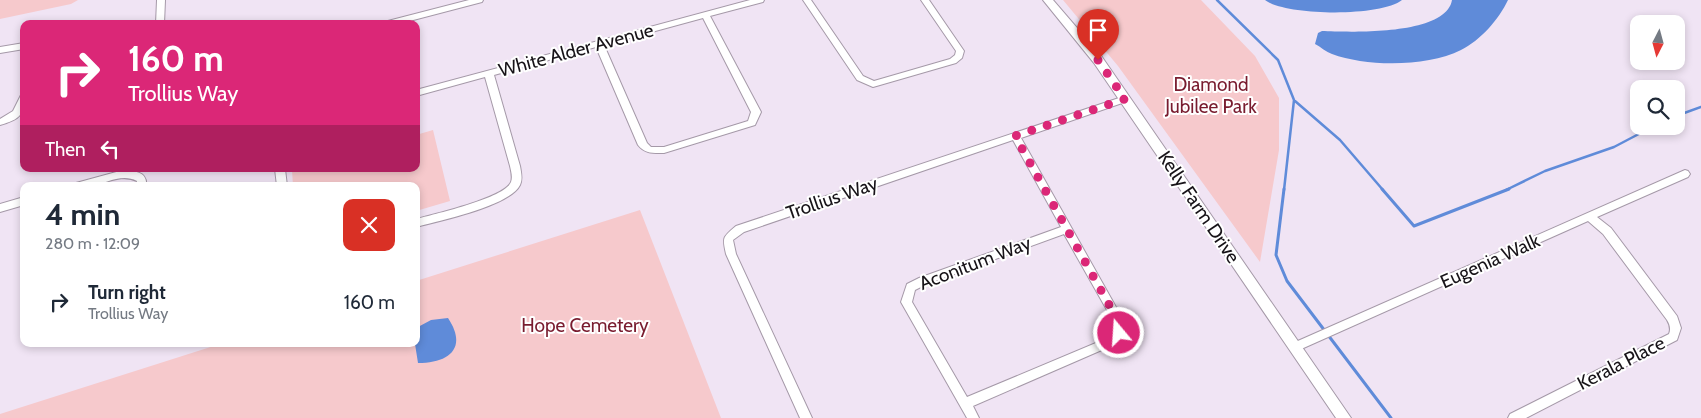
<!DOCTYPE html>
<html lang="en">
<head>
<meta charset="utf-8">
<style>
  :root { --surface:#fff; --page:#f2f2f3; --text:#1f2937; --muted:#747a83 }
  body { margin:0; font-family:Cabin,sans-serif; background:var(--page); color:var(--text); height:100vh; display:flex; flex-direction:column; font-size:19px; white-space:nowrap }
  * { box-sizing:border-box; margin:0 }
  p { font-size:16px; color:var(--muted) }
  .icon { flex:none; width:28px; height:28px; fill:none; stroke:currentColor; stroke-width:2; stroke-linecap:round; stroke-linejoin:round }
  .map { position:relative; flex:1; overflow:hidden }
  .drawer { position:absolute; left:20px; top:182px; width:400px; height:165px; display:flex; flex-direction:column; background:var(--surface); border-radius:10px; box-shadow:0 2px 8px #0003 }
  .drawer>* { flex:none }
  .guide { position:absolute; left:20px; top:20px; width:400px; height:152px; border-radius:10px; box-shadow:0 2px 8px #0003; background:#db2777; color:#fff; overflow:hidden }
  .needle { width:32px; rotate:186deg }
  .fabs { position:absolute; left:1630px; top:15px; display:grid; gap:10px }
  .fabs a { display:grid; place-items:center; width:55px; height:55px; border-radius:10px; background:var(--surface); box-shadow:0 2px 8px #0003; font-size:25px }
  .pin { position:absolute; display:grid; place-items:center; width:42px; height:42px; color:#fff; margin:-51px -21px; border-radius:50% 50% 50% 0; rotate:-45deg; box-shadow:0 0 5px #0007 }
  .pin .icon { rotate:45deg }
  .me { position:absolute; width:55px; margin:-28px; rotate:342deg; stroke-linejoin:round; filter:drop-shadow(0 0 4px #0008) }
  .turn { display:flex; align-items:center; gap:18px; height:105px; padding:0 25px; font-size:22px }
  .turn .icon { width:65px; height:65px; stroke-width:2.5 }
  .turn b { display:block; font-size:35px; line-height:42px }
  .then { display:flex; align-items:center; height:48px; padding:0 25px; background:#0003; gap:10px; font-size:19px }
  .round { display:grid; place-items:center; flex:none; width:52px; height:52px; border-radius:10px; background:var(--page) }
  .headline { display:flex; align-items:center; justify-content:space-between; height:85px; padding:0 25px }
  h1 { font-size:30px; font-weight:700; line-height:38px }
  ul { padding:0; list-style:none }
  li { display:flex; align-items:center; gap:15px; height:70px; padding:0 25px }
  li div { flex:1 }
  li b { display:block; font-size:19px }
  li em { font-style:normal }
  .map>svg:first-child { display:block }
  .green { fill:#f6c9cc }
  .water { fill:#5f8bd9 }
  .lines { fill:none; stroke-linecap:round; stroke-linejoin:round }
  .stream-far1 { stroke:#5f8bd9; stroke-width:2.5 }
  .stream { stroke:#5f8bd9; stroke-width:3 }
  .minor-casing { stroke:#a599a8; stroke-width:2 }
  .tertiary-casing { stroke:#a599a8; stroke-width:2 }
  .minor { fill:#fff; fill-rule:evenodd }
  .tertiary { fill:#fff; fill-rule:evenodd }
  .route { stroke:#db2777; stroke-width:9; stroke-dasharray:0 16.2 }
  .labels { text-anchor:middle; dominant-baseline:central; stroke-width:4; stroke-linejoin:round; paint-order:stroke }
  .street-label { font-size:19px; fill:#171318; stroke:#fff }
  .park-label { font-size:19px; fill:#791c2f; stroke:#fff }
</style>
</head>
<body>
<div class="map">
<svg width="1701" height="418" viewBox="0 0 1701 418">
  <rect width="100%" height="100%" fill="#f0e4f4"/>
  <path class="green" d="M0,0h78l-7,4 -71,15z
    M1063,0h138l54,56 24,42v52l-19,112 -142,-196z
    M433,130l17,71 -34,10v-25h-123l-1,-16 4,-1h120v-34z
    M640,210l81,208h-721v-4l220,-70h196v-63z"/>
  <path class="water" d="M1265,0h137c-21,17 -116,16 -137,0z
    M1452,0h56c-9,19 -27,40 -47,50 -34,17 -94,17 -129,4 -6,-2 -11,-7 -17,-10l3,-11 4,-2c28,1 124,5 130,-31z
    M448,318c20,30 1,45 -30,45l-3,-19 3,-17 13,-7z"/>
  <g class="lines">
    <path class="stream-far1" d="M1217,0l61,60 16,40 -10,90
      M1295,101l45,39 43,50
      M1676,116l25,-9
      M1506,190l39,-19 69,-24 40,-21"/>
    <path class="stream" d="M1284,189l-8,66 11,26 104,137
      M1382,189l32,37 95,-37"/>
    <g class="minor-casing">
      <path id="minor" d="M157,0h8l-1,24h-8z
        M469,0h14l-1,2 -84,22h-15l1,-2z
        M750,0h14l-1,2 -53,14 51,96 -6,13 -91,28c-11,0 -19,1 -26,-8l-42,-98 -102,28 26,91c1,6 3,13 0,19 -10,21 -81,36 -104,42v-8c18,-5 89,-21 95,-37 2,-5 0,-11 -1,-16l-25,-89 -69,19v-6zM703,18l48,94 -3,9 -84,26h-13l-4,-4 -43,-98z
        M803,0h8l52,76 11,5 76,-22 5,-4 1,-4 -35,-51h8l35,51 -2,7 -6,5 -83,24 -16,-7z
        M24,43v6l-24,4v-6z
        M24,94c0,21 -3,25 -24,31v-6l13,-8 8,-16z
        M1125,96l3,1 2,2 -2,2 -107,37 100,178 4,17 -14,13 -138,60 6,12h-12l-66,-116 6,-18 12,-6 142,-51 -48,-87 -269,92 -11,8 3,14 76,164h-12l-74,-164c-4,-17 -3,-17 10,-28zM1064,234l48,85 1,12 -10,9 -136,57 -55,-95 3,-12 12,-6z
        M275,169h10l2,17h-10z
        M1685,170l3,1 2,3 -2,3 -91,40 14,11 66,88 4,12 -4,12 -151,78h-18l2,-4 159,-80c2,-5 1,-9 -2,-14l-64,-86 -15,-13 -289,129 -4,2 -4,-2 -2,-3 2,-3z
        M120,171c12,0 28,-1 26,15h-10l1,-5c-16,-8 -31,3 -47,5 -5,1 -11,0 -16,0l2,-3z
        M24,197v8l-24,7v-8z"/>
    </g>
    <g class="tertiary-casing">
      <path id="tertiary" d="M1043,0h10l49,57 249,361h-15l-242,-355z"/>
    </g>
    <use href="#minor" class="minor"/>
    <use href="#tertiary" class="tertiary"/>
  </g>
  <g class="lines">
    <path class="route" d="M1098,60l27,39 -110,37 102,183 2,14"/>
  </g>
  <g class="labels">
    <g class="street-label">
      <text transform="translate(576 50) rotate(-15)">White Alder Avenue</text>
      <text transform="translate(832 198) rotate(-19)">Trollius Way</text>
      <text transform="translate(1199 207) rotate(56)">Kelly Farm Drive</text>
      <text transform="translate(1490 261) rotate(-24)">Eugenia Walk</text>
      <text transform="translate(975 263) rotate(-21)">Aconitum Way</text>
      <text transform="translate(1621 363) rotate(-27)">Kerala Place</text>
    </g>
    <g class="park-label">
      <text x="1211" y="84">Diamond<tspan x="1211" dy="22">Jubilee Park</tspan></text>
      <text x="585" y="325">Hope Cemetery</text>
    </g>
  </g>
</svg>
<div class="fabs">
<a><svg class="needle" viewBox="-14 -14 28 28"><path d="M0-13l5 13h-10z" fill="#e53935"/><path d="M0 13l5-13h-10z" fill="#747a83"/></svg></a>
<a><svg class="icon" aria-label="search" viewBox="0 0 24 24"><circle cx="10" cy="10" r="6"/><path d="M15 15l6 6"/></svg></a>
</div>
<div class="pin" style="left:1098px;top:60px;background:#d93025"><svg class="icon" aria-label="arrive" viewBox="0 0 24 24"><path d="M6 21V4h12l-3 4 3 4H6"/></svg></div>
<svg class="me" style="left:1119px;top:333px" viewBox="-20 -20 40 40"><circle r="17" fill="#db2777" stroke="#fff" stroke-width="3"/><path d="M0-11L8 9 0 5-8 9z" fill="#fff"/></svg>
<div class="guide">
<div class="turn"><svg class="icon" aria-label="right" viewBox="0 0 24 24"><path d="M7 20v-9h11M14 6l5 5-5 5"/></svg><div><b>160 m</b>Trollius Way</div></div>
<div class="then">Then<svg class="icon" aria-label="left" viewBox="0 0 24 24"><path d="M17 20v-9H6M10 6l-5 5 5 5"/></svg></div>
</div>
<section class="drawer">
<div class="headline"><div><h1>4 min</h1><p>280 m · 12:09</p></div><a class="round" style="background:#d93025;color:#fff"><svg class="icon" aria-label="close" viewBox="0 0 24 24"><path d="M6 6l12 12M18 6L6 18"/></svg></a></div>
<ul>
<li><svg class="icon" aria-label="right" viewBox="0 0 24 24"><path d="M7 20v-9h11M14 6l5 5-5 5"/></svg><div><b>Turn right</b><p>Trollius Way</p></div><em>160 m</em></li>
</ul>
</section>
</div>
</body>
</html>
